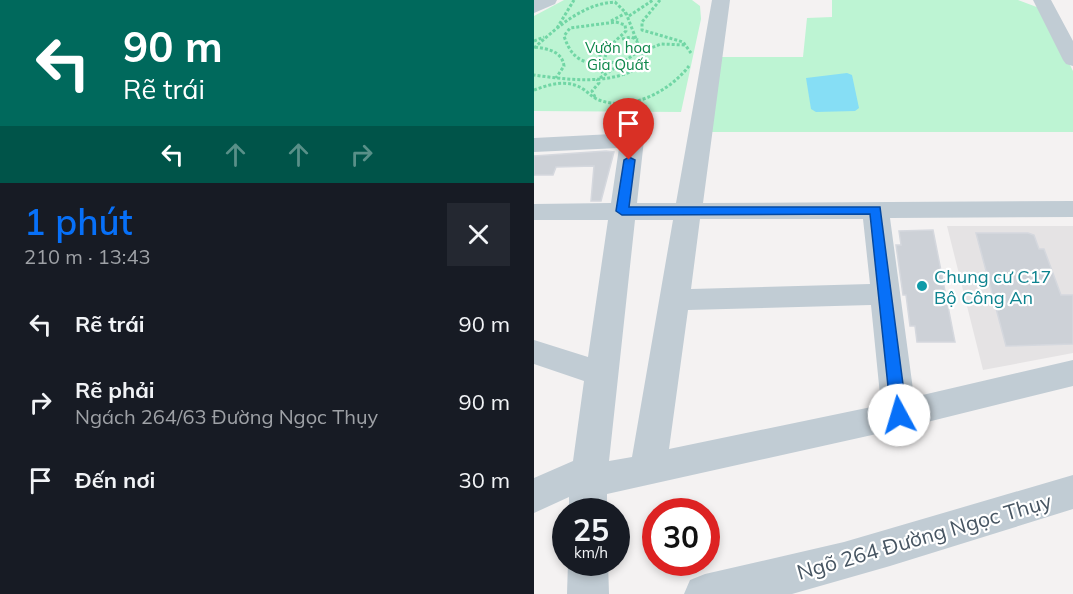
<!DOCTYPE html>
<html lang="vi">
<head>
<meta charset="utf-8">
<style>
  :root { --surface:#171b24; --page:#242831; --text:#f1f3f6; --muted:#9ea1a6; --accent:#0770f8 }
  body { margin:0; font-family:Mulish,sans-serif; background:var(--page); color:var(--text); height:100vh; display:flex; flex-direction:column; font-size:22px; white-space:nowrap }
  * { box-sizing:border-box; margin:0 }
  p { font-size:20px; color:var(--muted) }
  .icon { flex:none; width:33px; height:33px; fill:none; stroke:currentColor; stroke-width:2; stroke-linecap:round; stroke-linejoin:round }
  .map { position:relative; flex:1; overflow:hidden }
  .details { display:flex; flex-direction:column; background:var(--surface); width:534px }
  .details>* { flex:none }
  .banner { background:#00695c; color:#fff; overflow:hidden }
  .speed { position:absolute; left:18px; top:498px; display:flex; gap:12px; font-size:30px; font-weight:700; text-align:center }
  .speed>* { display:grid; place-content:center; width:78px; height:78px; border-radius:50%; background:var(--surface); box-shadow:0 3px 9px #0003; line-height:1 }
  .speed small { font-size:15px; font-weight:400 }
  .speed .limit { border:9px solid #d22; background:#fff; color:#111 }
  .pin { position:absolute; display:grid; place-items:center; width:51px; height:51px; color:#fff; margin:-62px -26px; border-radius:50% 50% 50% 0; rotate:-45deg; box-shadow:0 0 6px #0007 }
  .pin .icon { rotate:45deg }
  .me { position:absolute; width:66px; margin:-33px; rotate:354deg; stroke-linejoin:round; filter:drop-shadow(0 0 4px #0008) }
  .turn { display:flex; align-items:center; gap:21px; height:126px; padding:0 24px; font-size:27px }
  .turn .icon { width:78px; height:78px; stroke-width:2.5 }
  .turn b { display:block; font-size:42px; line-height:51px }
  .lanes { display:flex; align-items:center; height:57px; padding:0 24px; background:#0003; justify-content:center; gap:30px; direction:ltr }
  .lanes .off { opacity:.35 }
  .round { display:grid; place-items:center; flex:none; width:63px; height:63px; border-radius:0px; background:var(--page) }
  .headline { display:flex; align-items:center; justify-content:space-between; height:102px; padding:0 24px }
  h1 { font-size:36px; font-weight:600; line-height:45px; color:var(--accent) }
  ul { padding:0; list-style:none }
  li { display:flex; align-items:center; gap:18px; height:78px; padding:0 24px }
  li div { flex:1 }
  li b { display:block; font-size:22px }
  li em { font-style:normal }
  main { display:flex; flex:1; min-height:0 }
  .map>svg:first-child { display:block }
  .education { fill:#e5e3e4 }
  .green { fill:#bdf4d3 }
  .water { fill:#86def5 }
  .building { fill:#cdd1d7; stroke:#d5d8de; stroke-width:1.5 }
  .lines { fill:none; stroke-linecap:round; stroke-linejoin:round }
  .path { stroke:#71d6a5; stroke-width:3; stroke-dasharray:3 2; stroke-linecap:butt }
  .minor { fill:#c1ccd4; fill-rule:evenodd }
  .route { fill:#0770f8; stroke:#0549a1; stroke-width:1.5 }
  .culture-dot { fill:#0f9aa8; stroke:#fff; stroke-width:2 }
  .labels { text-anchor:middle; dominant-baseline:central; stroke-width:4.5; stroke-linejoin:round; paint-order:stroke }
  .far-park-label { font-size:15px; fill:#0e874b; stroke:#fff }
  .culture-label { font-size:18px; fill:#0d838f; stroke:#fff; text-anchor:start }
  .near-street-label { font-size:21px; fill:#475562; stroke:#fff }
</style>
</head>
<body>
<main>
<section class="details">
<div class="banner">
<div class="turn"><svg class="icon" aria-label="left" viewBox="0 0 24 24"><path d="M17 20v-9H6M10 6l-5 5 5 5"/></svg><div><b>90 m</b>Rẽ trái</div></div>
<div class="lanes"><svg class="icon" aria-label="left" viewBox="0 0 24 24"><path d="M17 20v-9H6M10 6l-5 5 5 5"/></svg><svg class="icon off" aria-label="ahead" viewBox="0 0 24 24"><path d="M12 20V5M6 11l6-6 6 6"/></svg><svg class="icon off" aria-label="ahead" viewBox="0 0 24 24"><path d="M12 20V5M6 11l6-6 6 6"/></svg><svg class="icon off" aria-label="right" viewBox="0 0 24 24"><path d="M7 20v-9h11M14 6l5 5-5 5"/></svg></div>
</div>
<div class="headline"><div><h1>1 phút</h1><p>210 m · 13:43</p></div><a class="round"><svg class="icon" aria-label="close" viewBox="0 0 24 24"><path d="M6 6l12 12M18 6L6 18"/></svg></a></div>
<ul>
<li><svg class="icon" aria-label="left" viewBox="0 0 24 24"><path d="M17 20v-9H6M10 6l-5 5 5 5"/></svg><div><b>Rẽ trái</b></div><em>90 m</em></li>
<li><svg class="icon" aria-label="right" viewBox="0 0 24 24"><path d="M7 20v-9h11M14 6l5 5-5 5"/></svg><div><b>Rẽ phải</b><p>Ngách 264/63 Đường Ngọc Thụy</p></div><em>90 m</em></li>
<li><svg class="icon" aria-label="arrive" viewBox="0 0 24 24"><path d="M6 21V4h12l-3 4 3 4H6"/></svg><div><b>Đến nơi</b></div><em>30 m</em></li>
</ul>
</section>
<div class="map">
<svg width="539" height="594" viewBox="0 0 539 594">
  <rect width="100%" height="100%" fill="#f4f2f2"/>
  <path class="education" d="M413,226h126v127l-90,17z"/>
  <path class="green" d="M30,0h128l8,6 1,13 -20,93 -147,-1v-95z
    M298,0h186l24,9 31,62v61h-372l12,-75h90l4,-39 25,-1z"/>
  <path class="water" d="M313,73l5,2 7,33 -4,3 -39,1 -5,-3 -5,-31z"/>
  <path class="building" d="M72,151l8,1 -13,49h-10l3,-35 -38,1 -3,8h-19v-19z
    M399,230l22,112h-38l-2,-16h-5l-4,-31h-3l-7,-50h5l-2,-14z
    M442,233h52l6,2 5,14h5l17,46h12v49l-67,2z"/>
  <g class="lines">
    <path class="path" d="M126,0l-18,22v8l41,12 8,11
      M95,16l24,-16
      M77,21l15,-8
      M82,22l9,3 1,6 -34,32c-16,-2 -23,-12 -28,-27l6,-8z
      M23,28l17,-28
      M88,39l9,-2 7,3
      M0,41l10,-4
      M1,47c13,2 27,4 29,19l-8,12
      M0,48c24,-21 48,-44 81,-46l11,11 17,44 -4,11c-33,17 -69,12 -105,7
      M109,51l18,-7 24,1
      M72,54l-2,7 12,2
      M55,64l11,3 3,7
      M66,78l42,-29
      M0,90c16,-6 34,-11 49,-1 6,4 10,9 16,11 32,12 71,-9 90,-34
      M61,97l-3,-6 7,-8 -2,-4"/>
    <path class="minor" d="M0,0h23l-2,4 -21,9z
      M178,0h18l-27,203 370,-2v16l-183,1 24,179 159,-37v26l-174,43 -292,65v18h-38v-15l-35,16v-35l39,-17 11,-80 -50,-17v-24l54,17 20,-137h-74v-16l77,-1 8,-55 -85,4v-14l98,-5 8,2 4,5 -7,63h39zM166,219h163l7,65 -179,5zM101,220h38l-41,237 -23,4zM337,305l10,100 -212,44 19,-139z
      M499,0h18l22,41v25l-7,-2 -3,-4z
      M539,475v34l-183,57 -98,28h-108l6,-14 15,-6 139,-32z
      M34,562h40l1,32h-42z"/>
  </g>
  <path class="route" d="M95,157l6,3 -6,47h251l27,208 -3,4 -5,2 -8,-6 -21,-201 -248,1 -6,-4 8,-51z"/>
  <circle class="culture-dot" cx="388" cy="286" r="6"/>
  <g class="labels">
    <g class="far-park-label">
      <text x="84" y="47">Vườn hoa<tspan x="84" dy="17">Gia Quất</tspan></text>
    </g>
    <g class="culture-label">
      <text x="400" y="276">Chung cư C17<tspan x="400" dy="21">Bộ Công An</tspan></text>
    </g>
    <g class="near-street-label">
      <text transform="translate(390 536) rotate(-16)">Ngõ 264 Đường Ngọc Thụy</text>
    </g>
  </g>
</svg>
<div class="speed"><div>25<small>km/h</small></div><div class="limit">30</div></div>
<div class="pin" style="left:95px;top:160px;background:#d93025"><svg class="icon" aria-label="arrive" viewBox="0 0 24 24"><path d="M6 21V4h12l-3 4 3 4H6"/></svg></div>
<svg class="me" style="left:365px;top:415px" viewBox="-20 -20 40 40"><circle r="19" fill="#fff"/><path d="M0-13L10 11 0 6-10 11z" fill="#0770f8"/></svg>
</div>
</main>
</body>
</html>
